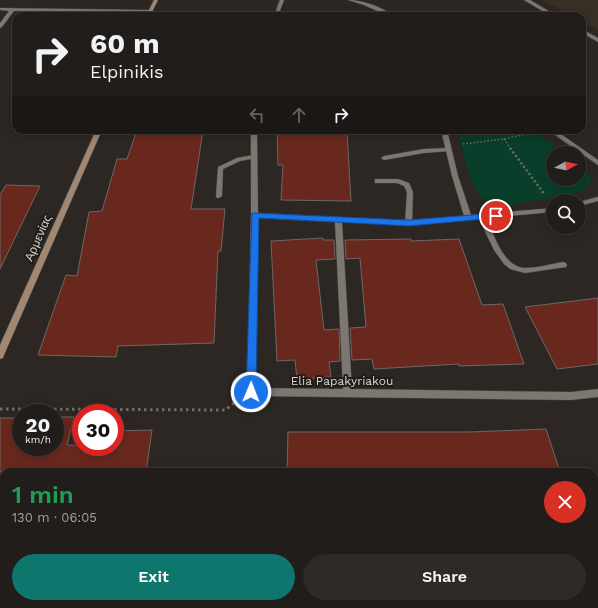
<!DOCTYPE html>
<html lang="en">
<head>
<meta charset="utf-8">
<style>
  :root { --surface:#211d1a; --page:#2d2a27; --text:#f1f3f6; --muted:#a2a2a2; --line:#3e3b39; --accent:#0f766e }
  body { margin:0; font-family:"Work Sans",sans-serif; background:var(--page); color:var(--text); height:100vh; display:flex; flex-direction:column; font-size:15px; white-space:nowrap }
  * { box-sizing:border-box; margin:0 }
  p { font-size:13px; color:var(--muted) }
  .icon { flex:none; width:22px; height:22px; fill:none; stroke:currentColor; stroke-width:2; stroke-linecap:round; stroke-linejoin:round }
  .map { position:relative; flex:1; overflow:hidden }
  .sheet { position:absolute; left:0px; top:468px; width:598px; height:140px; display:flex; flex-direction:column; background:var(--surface); border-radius:12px 12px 0 0; box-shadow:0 2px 10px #0003,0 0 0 1px var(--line) }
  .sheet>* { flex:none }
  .top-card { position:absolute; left:12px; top:12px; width:574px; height:122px; border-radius:12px; box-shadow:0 2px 10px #0003,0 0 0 1px var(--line); background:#211d1a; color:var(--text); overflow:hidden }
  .needle { width:26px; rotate:82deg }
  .controls { position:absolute; left:546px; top:146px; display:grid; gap:8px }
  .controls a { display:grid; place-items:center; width:40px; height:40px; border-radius:50%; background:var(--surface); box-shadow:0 2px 10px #0003,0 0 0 1px var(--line); font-size:20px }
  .speed { position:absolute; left:12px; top:404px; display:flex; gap:8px; font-size:20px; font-weight:700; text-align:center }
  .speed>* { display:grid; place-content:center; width:52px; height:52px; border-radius:50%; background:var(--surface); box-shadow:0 2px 10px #0003,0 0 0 1px var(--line); line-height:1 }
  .speed small { font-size:10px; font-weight:400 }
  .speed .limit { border:6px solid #d22; background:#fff; color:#111 }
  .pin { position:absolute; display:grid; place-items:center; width:34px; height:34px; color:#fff; margin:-17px; border:2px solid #fff; border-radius:50%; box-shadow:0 1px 4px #0007 }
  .me { position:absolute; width:44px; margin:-22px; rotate:1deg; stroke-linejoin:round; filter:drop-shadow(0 0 3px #0008) }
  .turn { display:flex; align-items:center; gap:14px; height:84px; padding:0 12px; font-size:18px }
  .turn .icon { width:52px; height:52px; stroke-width:2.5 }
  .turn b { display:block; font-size:28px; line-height:34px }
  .lanes { display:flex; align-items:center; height:38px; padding:0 12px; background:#0003; justify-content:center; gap:20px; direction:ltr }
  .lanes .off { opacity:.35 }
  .round { display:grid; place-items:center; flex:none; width:42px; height:42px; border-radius:21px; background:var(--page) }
  .summary { display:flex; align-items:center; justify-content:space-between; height:68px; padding:0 12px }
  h1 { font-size:24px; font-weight:600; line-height:30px; color:#1e9e55 }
  .primary-button { display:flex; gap:8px; margin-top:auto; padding:8px 12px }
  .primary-button a { flex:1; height:46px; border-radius:24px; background:var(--accent); color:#fff; font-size:16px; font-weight:600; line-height:46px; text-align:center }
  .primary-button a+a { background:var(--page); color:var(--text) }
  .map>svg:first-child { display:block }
  .built { fill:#382f25 }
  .green { fill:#093e2b }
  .building { fill:#69281e; stroke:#6f6665 }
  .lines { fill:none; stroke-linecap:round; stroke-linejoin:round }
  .service-casing { stroke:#47433f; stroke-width:1 }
  .minor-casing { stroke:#47433f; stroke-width:1 }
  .tertiary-casing { stroke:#47433f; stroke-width:1 }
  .secondary-casing { stroke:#47433f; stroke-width:1 }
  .path-far2 { stroke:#706c68; stroke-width:1.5; stroke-dasharray:1.5 2; stroke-linecap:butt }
  .path-far1 { stroke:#706c68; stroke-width:2.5; stroke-dasharray:2 2.5; stroke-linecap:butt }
  .path { stroke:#706c68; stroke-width:3; stroke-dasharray:2.5 3.5; stroke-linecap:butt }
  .service { fill:#7d7772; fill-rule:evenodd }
  .minor { fill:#7d7772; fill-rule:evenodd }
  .tertiary { fill:#7d7772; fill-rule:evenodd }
  .secondary { fill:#a08773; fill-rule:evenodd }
  .route { fill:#1a73e8; stroke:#114b97 }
  .labels { text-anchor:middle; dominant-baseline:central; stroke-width:4; stroke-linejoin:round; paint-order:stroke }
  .street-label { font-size:12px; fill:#d8d5d2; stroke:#221d18 }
</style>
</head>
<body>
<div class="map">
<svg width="598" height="608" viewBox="0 0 598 608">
  <rect width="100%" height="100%" fill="#2c2722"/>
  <path class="built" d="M542,0h56v30l-16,-9v-5h-10z"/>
  <path class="green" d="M459,130h72l32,23h-10v26h26v-14l5,3 7,10 -5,11c-17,6 -35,9 -54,12 -12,2 -27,7 -39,4 -22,-5 -32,-56 -34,-75z"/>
  <path class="building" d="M137,130h66l-12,79h34l-4,42h-3l-4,92 -96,3 -2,11 -78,-2 28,-80 11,1 12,-64 13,-1 15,-52h10z
    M277,130l70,1 4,70 -70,-1 2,-35h-5z
    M6,185l34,1 -40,83v-74z
    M323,238v2h11l1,19 -19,1 8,70 15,-1 1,32 -11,1 2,15 -34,2 -2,-19 -18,1 -6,-120z
    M411,239v2l48,-2 23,66 21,-1 21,60 -65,2v-2l-85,5 -2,-10 -20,1 -2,-32 16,-1 -6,-69 -14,1 -1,-19z
    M598,298v66l-41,5 -32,-62z
    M55,417h19l-7,28 48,2v-16l37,-1 -6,42h-146v-54h21v29h34z
    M546,429l14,43h-273l1,-40h181z"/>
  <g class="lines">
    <g class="service-casing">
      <path id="service" d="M448,148l2,1v2l-26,2 -40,7 -3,-2 3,-2 40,-7z
        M254,155l3,2 -1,1 -16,3 -17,8 -1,27 -3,2h-2l-1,-2 2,-29 19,-9z
        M375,179h23l11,4 4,9 -1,33h-6l-1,-2 2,-31 -3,-6 -7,-3h-22z
        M479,215h6c8,16 17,52 40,53 13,0 26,-4 38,-6l3,1 1,2 -1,2 -41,6 -15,-4 -6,-5 -10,-14 -16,-33z"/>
    </g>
    <g class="minor-casing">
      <path id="minor" d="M280,0h4l-6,16h-4z
        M348,0c15,0 34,7 46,16h-6l-24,-11z
        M0,8l150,2 2,1 -2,1 -136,-1 -12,16 -2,1v-5l9,-12 -9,-1z
        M251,130h6l1,83 151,8 55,-5 -12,-40 -11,-46h6l11,46 13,39 82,-7v4l-144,13 -67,-3 10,167 219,3 27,-3v8l-27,3 -320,-4 -3,-1 -1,-3 4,-177zM258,218l77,4 8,167 -87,-1z
        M548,130h7l43,30v5z
        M598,197v4l-19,5v-4z"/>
    </g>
    <g class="tertiary-casing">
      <path id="tertiary" d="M524,0h6l27,16h-6z
        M582,29l16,9v4l-16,-9z"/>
    </g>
    <g class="secondary-casing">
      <path id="secondary" d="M154,0h4l-8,16h-4z
        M96,130h6l-98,225 -1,3 -3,1v-14z"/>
    </g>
    <path class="path-far2" d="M504,139l7,10
      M463,144l41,-5 31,-7"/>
    <path class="path-far1" d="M510,148l35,47"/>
    <path class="path" d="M0,409l225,1 12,-9"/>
    <use href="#service" class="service"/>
    <use href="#minor" class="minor"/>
    <use href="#tertiary" class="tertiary"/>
    <use href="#secondary" class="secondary"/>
  </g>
  <path class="route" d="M252,213l157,7 87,-7 4,3 -4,2 -87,8 -150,-8 -3,174 -5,4 -5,-4z"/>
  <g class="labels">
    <g class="street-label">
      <text transform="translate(38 238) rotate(-66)">Αρμενίας</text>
      <text x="342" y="381">Elia Papakyriakou</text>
    </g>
  </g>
</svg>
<div class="controls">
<a><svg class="needle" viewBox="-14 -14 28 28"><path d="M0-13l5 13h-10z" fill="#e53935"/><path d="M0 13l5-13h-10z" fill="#a2a2a2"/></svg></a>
<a><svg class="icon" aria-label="search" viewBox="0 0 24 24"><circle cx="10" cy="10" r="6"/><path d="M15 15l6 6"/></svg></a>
</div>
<div class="speed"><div>20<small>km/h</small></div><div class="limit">30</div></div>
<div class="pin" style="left:496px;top:216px;background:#d93025"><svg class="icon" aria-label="arrive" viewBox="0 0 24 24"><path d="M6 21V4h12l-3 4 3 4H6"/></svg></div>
<svg class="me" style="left:251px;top:392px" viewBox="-20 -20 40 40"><circle r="17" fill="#1a73e8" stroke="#fff" stroke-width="3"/><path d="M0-11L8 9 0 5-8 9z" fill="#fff"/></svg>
<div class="top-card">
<div class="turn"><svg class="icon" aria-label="right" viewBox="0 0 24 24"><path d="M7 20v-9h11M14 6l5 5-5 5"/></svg><div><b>60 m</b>Elpinikis</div></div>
<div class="lanes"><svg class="icon off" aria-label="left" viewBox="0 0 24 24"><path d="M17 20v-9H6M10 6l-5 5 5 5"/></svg><svg class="icon off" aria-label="ahead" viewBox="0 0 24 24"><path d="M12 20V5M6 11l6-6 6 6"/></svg><svg class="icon" aria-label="right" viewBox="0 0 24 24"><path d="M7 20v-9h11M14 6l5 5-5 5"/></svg></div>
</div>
<section class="sheet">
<div class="summary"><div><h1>1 min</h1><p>130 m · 06:05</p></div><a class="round" style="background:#d93025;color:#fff"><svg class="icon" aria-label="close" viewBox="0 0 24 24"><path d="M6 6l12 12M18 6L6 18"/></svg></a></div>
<div class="primary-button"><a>Exit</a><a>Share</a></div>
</section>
</div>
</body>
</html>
